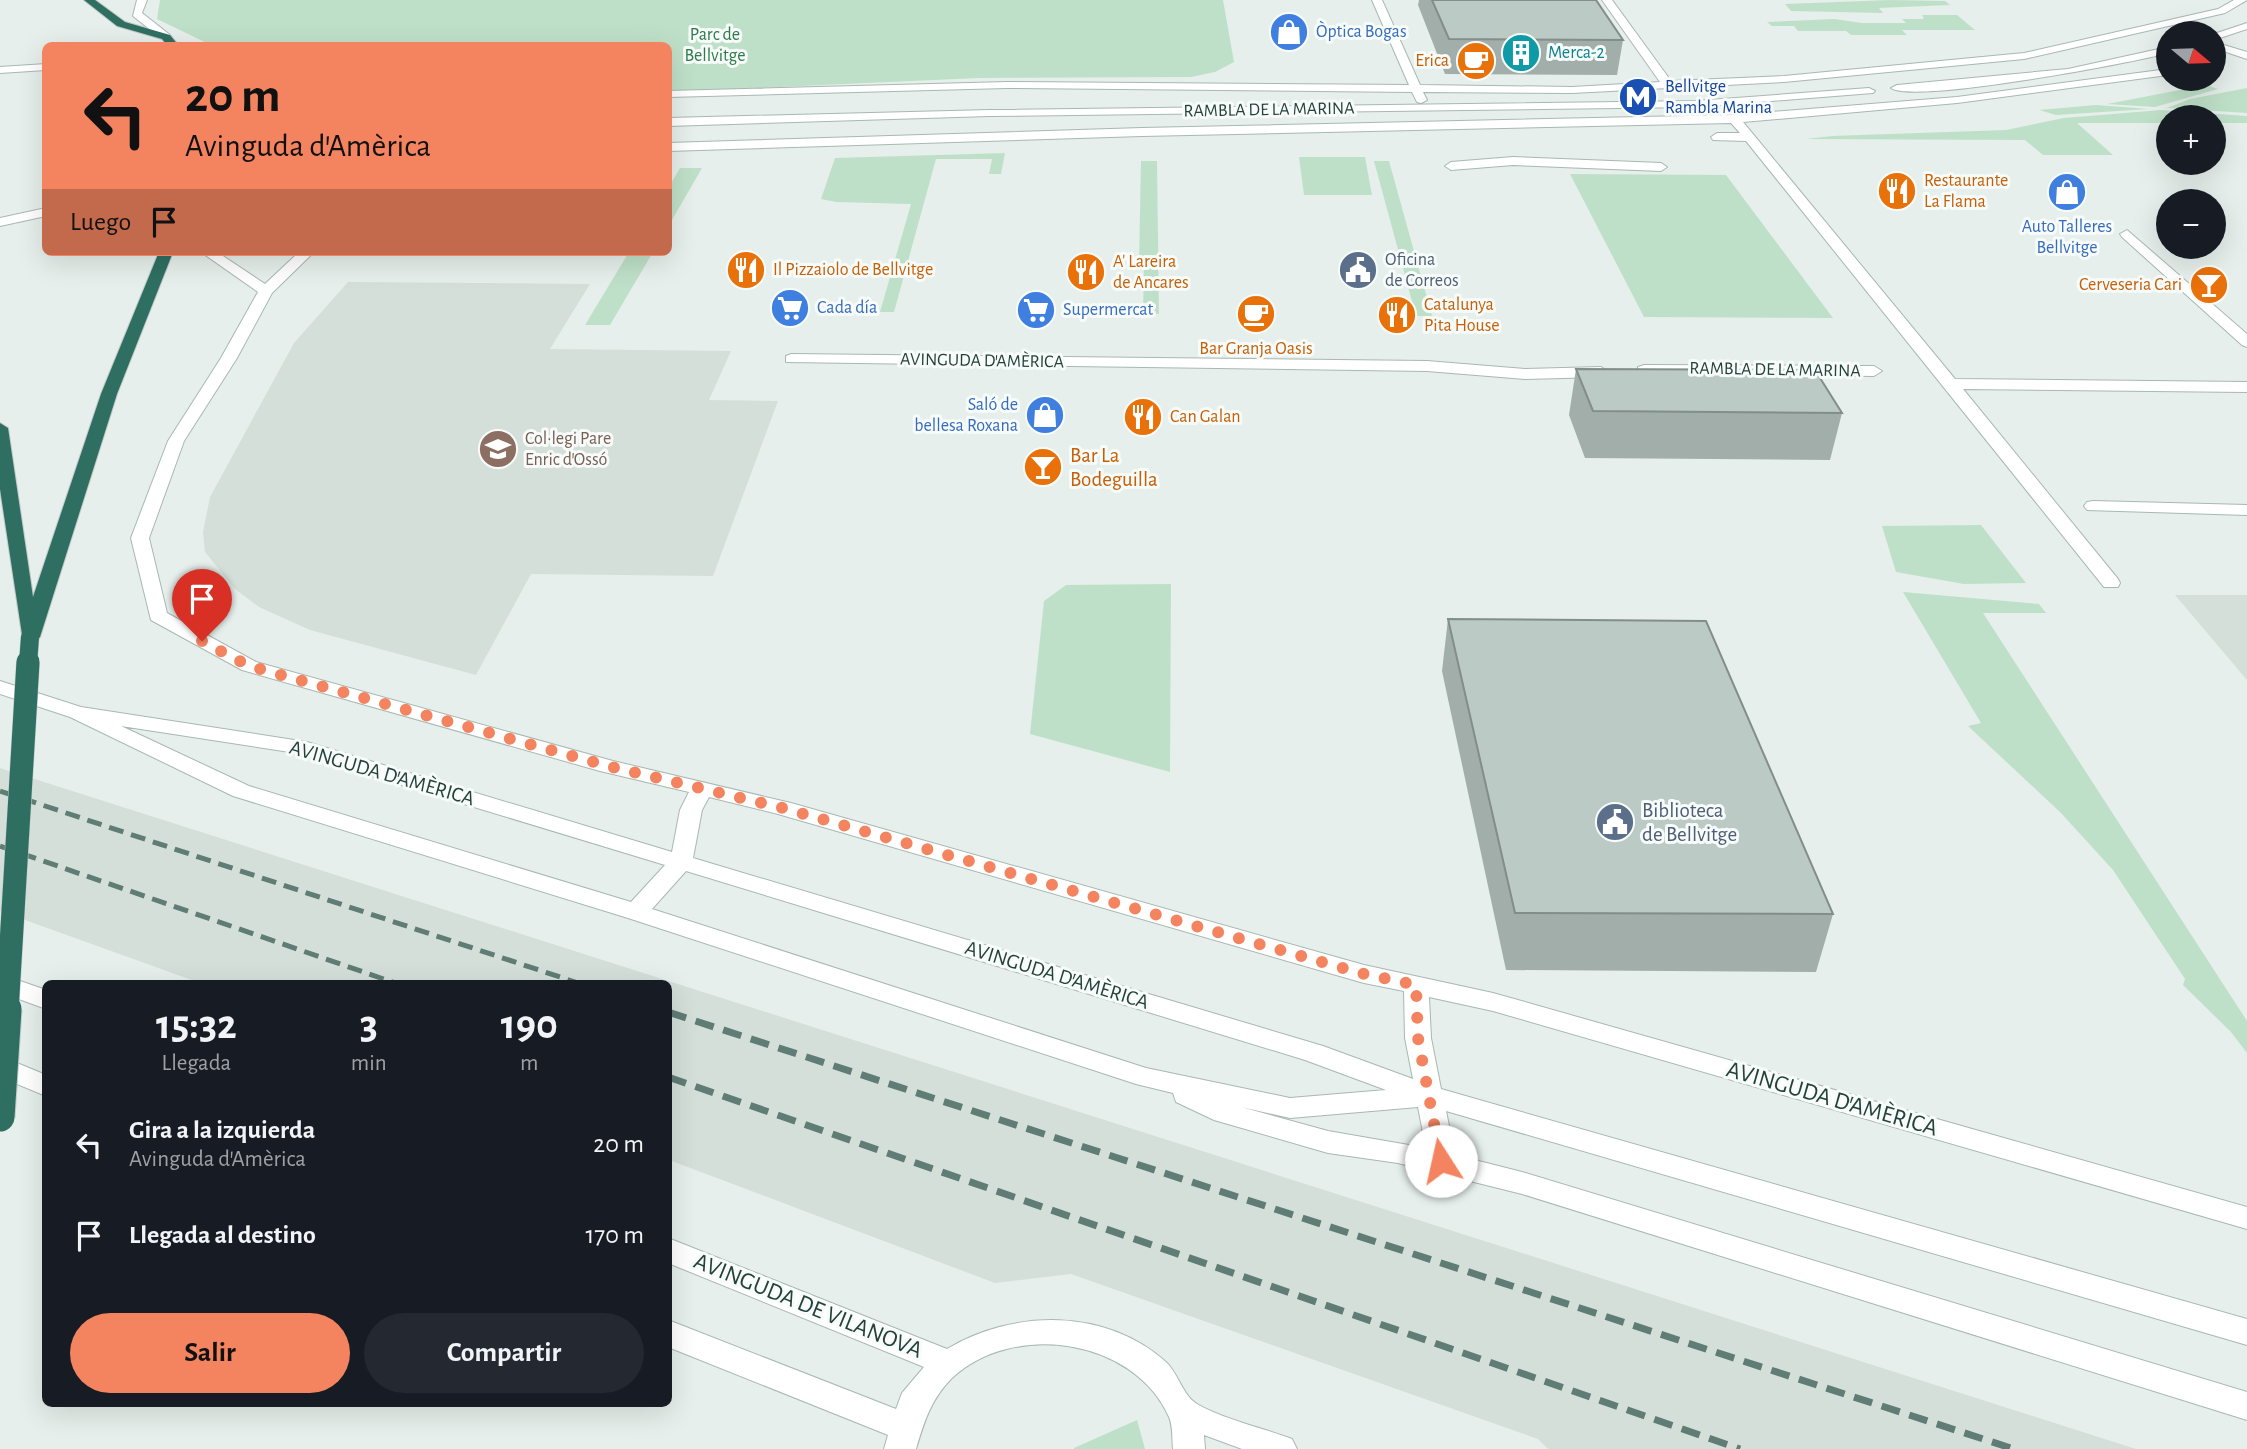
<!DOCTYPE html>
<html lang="es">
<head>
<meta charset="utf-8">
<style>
  :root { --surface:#171b24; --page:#242831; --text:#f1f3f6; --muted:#9ea1a6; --accent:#f4845f }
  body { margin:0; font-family:"Alegreya Sans",sans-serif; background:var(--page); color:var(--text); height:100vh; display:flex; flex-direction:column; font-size:26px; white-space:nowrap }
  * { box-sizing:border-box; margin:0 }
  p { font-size:23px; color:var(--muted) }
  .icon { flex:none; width:38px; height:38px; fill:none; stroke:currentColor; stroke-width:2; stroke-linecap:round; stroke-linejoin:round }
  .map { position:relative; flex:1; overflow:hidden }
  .sheet { position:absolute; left:42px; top:980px; width:630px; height:427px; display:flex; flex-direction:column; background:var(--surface); border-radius:10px; box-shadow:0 7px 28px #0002 }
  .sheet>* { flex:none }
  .banner { position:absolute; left:42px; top:42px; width:630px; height:214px; border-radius:10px; box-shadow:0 7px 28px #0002; background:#f4845f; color:#111; overflow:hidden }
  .needle { width:46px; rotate:109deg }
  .buttons { position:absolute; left:2156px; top:21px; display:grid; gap:14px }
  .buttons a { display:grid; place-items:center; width:70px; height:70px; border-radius:50%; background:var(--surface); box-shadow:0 7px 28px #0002; font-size:35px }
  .pin { position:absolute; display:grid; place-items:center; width:60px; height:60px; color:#fff; margin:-72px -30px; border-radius:50% 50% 50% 0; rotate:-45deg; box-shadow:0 0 7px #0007 }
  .pin .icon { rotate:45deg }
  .me { position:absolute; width:77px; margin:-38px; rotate:350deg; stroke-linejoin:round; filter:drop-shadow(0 0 5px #0008) }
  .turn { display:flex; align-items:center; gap:24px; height:147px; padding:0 28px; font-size:32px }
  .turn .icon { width:91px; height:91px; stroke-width:2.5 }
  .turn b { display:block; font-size:49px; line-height:60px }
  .then { display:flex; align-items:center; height:66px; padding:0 28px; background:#0003; gap:14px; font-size:26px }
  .eta { display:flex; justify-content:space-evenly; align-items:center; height:119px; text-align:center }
  .eta b { font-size:42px; font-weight:700; line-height:49px }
  .primary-button { display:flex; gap:14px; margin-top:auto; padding:14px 28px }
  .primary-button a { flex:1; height:80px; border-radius:42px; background:var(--accent); color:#111; font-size:28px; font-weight:700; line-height:80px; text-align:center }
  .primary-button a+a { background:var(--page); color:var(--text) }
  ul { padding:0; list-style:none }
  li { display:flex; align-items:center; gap:21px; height:91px; padding:0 28px }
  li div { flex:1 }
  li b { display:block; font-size:26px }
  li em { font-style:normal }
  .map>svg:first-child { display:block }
  .built { fill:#d4dfda }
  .green { fill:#bfe0c8 }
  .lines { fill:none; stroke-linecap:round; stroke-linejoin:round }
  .minor-casing { stroke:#a8b8b2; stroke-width:2 }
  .highway-casing { stroke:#c2cac8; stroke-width:2 }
  .minor { fill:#fff; fill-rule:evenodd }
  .highway { fill:#2f6f62; fill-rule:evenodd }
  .rail-far1 { stroke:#5f7d75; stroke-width:5; stroke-dasharray:15 8; stroke-linecap:butt }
  .rail { stroke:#5f7d75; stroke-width:7; stroke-dasharray:19 10; stroke-linecap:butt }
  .highway-bridge-far2-casing { stroke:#c2cac8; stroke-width:19; stroke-linecap:butt }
  .highway-bridge-far1-casing { stroke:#c2cac8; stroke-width:24; stroke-linecap:butt }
  .highway-bridge-casing { stroke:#c2cac8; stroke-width:31; stroke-linecap:butt }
  .highway-bridge-far2 { stroke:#2f6f62; stroke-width:18 }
  .highway-bridge-far1 { stroke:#2f6f62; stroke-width:23 }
  .highway-bridge { stroke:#2f6f62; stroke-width:29 }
  .wall { fill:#a1aea9 }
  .building { fill:#bbcac4; stroke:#838d89; stroke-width:2 }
  .route { stroke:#f4845f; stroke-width:12; stroke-dasharray:0 21.6 }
  .labels { text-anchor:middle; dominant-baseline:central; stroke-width:6; stroke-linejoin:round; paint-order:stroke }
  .far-shop-label { font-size:18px; fill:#366cbe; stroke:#f7fbf9; text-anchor:start }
  .far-park-label { font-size:18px; fill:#2d7a4b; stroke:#f7fbf9 }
  .far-culture-label { font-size:18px; fill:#0d838f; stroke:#f7fbf9; text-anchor:start }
  .far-food-label { font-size:18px; fill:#c56008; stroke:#f7fbf9; text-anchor:start }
  .far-transit-label { font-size:18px; fill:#164399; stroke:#f7fbf9; text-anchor:start }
  .far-street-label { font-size:18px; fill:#24423a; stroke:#f7fbf9 }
  .far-service-label { font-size:18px; fill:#4e5e75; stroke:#f7fbf9; text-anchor:start }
  .far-education-label { font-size:18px; fill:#785e54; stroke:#f7fbf9; text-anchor:start }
  .food-label { font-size:21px; fill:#c56008; stroke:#f7fbf9; text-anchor:start }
  .street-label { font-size:21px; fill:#24423a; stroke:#f7fbf9 }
  .service-label { font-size:21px; fill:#4e5e75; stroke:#f7fbf9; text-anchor:start }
  .near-street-label { font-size:24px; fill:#24423a; stroke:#f7fbf9 }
</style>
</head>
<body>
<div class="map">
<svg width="2247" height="1449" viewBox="0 0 2247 1449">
  <rect width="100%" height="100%" fill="#e6efeb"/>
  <path class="built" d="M348,282l242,2 -40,65 181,2 -22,49 69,1 -65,175 -182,-2 -55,101 -166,-45 -51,-23 -24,-18 -30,-37 -2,-20 7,-35 84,-154z
    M2175,595h72v85z
    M0,768l1563,498 573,183h-588l-10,-10 -467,-165 -76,9 -326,-123 -1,-176 -468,-1 -200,-72z"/>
  <path class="green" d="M160,0h1063l11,62 -19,10 -24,5 -212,1 -310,14 -1,-46 -457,-1 -54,-26z
    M1890,0l55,1 5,4 -71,3 4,5 -92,-2 -6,-7z
    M1922,15h35l18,15h-73l5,5h-56l-5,-4h-48l-4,-5h-22l-5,-4 67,-3 28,4h44l-4,-4h22z
    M2206,85l12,4 -63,18 -48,-3z
    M2247,88v25l-80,-5 23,-9z
    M2096,105l53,4 -93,6 -17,-5z
    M2161,110l86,6v7h-33v-6h-46v6h-91l36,32h-70l-18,-15 -219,-1 26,-3 174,-6 58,-12z
    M1005,153l-4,21h-12l3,-15h-56l-42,153h-14l31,-108 -75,-2 -15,-3 14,-41z
    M1299,157h66l7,38h-68z
    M1141,161h16l2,153 -16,-1 1,-48 -5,-2z
    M1374,161h15l43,155h-16z
    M680,168h22l-33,57v-38z
    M1570,174l156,1 107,143 -189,-1z
    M629,252h24l-43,73h-25z
    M1981,525l45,58 -62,1 -68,-12 -14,-46z
    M1171,584l-1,188 -140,-38 14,-133 22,-16z
    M1903,592l136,12 7,9h-63l264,408v32l-16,-21 -48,-47 2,-6 -72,-109 -52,-57 -93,-87 13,-3z
    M1137,1420l8,29h-71v-1z"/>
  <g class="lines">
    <g class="minor-casing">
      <path id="minor" d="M137,0h10l-5,13 28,22v4h-8l-29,-23z
        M1372,0h10l38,85 152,2 88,-5 -58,-82h10l59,81 113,-5 240,-23 194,-44 16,-9h13l-22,13 -201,46 -240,23 -212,11 -149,-1 4,8 -6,3 -4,-1 -5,-10 -405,-4 -339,9v-6l339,-9 402,3z
        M2247,23v6l-33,11v-6z
        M2214,42l33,10v7l-33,-11z
        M2168,47v6c-36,10 -255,51 -277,35l6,-3 171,-16z
        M46,64v6l-46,3v-6z
        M2168,69v6l-211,28 -214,19 212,257 292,3v10l-284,-3 155,190 2,4 -2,4h-14l-358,-446 -33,-1 -2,-3 6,-4h23l-9,-10 -589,13 -474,15v-8l474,-15 592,-13 223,-18z
        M1869,88l6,3 -2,2 -178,14 -705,9 -322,10v-8l322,-8 705,-9z
        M1513,157l148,6 6,4 -6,4 -148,-6 -62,5 -6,-4 6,-4z
        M46,208v8l-46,10v-8z
        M2127,230l120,104v13l-5,-2 -120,-108 -2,-3z
        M201,252h16l48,32 34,-32h15l-42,41 -35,65 -53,83 -35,97 18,75 89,49 357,99 178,42 573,162 129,28 754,214v22l-754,-218 -64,-14 2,41 10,51 806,230v26l-801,-234 9,44 67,17 725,220v28l-725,-226 -124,-31 -70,-10 -114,-33 -38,-18 -3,-9 -37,-9 -508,-166 -395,-122 -163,-79 -70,-23v-13l81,26 226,35 365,110 8,-42 9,-18 -89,-21 -358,-101 -91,-50 -20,-82 37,-97 53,-83 37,-66zM121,726l175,27 369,112 -34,37 -382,-116zM709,797l69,17 586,169 40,8 1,47 8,41 -90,-33 -630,-188 9,-48zM686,871l619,189 81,30 -96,8 -144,-30 -494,-159zM1241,1107l49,11 128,-11 8,41 -98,-17z
        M791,354l636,7 98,8 76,-2 8,5 -8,5 -76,2 -98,-8 -641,-9v-6z
        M1644,365l230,1 8,5 -8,5 -236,-3v-6z
        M2093,501l154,4v10l-160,-5 -3,-4 3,-4z
        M0,974l46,16v19l-46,-17z
        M0,1056l46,19v21l-46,-19z
        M668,1238l279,111c67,-40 158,-41 219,13 12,11 17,34 31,42 26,15 66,24 95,35l5,10h-55l-38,-14 1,14h-32c-1,-10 0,-23 -4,-32 -35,-79 -156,-96 -217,-39 -21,21 -28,44 -36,71h-32l4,-14 -220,-88v-27l228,89 6,-16 22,-26 -256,-104z"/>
    </g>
    <g class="highway-casing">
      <path id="highway" d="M84,0h11l30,22 45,13 9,11h-11l-6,-7 -45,-13z
        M159,252h14l-56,142 -77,243 -3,4h-14l-23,-152v-66l8,5 25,169 68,-203z"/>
    </g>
    <use href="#minor" class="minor"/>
    <use href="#highway" class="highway"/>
    <path class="rail-far1" d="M0,791l581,193
      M0,846l398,138"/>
    <path class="rail" d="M668,1012l1346,437
      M668,1077l1072,372"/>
    <g class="highway-bridge-far2-casing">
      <path id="highway-bridge-far2" d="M28,664l2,-27"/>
    </g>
    <g class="highway-bridge-far1-casing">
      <path id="highway-bridge-far1" d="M7,1011l21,-349"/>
    </g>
    <g class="highway-bridge-casing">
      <path id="highway-bridge" d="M0,1117l7,-108"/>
    </g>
    <use href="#highway-bridge-far2" class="highway-bridge-far2"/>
    <use href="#highway-bridge-far1" class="highway-bridge-far1"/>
    <use href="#highway-bridge" class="highway-bridge"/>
  </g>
  <path class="wall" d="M1419,0h177l27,40 -6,35 -172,-1 -27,-69z
    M1576,369l266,44 -12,47 -245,-2 -16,-43z
    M1448,619l385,295 -17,58 -310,-2 -64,-299z"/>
  <path class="building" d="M1432,0h164l27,40 -174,-1z
    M1576,369l239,1 27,43 -249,-2z
    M1448,619l258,2 127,293 -318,-1z"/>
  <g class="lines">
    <path class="route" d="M202,641l47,25 359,100 175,42 581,166 52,11 2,53 23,123"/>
  </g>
  <defs>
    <g id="shop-disc" transform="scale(2.0125)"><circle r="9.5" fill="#3f7fe0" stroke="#f7fbf9"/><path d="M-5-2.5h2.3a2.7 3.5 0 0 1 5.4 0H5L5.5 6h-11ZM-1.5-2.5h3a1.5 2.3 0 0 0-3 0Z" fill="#fff"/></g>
    <g id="building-disc" transform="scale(2.0125)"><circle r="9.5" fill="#0f9aa8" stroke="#f7fbf9"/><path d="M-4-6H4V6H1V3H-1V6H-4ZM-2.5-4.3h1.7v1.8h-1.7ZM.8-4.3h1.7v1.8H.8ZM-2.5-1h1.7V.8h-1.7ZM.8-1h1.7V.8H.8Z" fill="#fff"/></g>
    <g id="cafe-disc" transform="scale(2.0125)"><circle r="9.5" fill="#e8710a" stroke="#f7fbf9"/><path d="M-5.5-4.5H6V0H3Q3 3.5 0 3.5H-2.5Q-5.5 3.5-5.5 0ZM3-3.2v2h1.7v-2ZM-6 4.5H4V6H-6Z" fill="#fff"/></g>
    <g id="metro-disc" transform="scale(2.0125)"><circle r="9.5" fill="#1a4fb4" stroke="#f7fbf9"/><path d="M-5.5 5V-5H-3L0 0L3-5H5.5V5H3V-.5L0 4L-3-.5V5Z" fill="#fff"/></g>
    <g id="restaurant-disc" transform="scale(2.0125)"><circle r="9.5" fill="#e8710a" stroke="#f7fbf9"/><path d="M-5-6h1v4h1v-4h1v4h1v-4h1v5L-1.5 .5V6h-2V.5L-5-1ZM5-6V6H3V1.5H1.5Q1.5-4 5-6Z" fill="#fff"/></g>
    <g id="civic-disc" transform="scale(2.0125)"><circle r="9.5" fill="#5c6f8a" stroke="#f7fbf9"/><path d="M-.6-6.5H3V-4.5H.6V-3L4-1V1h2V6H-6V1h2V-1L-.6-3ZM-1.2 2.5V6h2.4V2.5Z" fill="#fff"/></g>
    <g id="bar-disc" transform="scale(2.0125)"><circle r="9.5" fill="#e8710a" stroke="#f7fbf9"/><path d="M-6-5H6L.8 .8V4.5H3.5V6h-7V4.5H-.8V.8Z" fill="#fff"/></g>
    <g id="supermarket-disc" transform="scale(2.0125)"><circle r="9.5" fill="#3f7fe0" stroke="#f7fbf9"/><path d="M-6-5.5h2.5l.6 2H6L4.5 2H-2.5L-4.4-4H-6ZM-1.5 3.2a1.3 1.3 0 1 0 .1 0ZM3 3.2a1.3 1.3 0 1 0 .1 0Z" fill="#fff"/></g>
    <g id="school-disc" transform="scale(2.0125)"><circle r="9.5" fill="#8d6e63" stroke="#f7fbf9"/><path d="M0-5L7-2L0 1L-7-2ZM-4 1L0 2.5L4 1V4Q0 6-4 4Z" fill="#fff"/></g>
  </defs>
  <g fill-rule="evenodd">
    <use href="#shop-disc" x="1289" y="32"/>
    <use href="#building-disc" x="1521" y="53"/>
    <use href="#cafe-disc" x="1476" y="61"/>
    <use href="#metro-disc" x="1638" y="97"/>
    <use href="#restaurant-disc" x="1897" y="191"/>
    <use href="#shop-disc" x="2067" y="192"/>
    <use href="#restaurant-disc" x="746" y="270"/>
    <use href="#civic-disc" x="1358" y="270"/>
    <use href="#restaurant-disc" x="1086" y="272"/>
    <use href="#bar-disc" x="2209" y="285"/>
    <use href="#supermarket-disc" x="790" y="308"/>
    <use href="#supermarket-disc" x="1036" y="310"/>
    <use href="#cafe-disc" x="1256" y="314"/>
    <use href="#restaurant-disc" x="1397" y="315"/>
    <use href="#shop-disc" x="1045" y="415"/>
    <use href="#restaurant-disc" x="1143" y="417"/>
    <use href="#school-disc" x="498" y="449"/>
    <use href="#bar-disc" x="1043" y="467"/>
    <use href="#civic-disc" x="1615" y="822"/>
  </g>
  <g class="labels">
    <g class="far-shop-label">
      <text x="1316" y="32">Òptica Bogas</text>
      <text x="2067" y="227" text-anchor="middle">Auto Talleres<tspan x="2067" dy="21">Bellvitge</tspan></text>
      <text x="817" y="308">Cada día</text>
      <text x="1063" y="310">Supermercat</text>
      <text x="1018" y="405" text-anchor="end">Saló de<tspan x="1018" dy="21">bellesa Roxana</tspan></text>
    </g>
    <g class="far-park-label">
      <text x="715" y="35">Parc de<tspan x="715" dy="21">Bellvitge</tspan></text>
    </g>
    <g class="far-culture-label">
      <text x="1548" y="53">Merca-2</text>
    </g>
    <g class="far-food-label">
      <text x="1449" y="61" text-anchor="end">Erica</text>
      <text x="1924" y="181">Restaurante<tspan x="1924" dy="21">La Flama</tspan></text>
      <text x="1113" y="262">A' Lareira<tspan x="1113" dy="21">de Ancares</tspan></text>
      <text x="773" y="270">Il Pizzaiolo de Bellvitge</text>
      <text x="2182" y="285" text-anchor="end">Cerveseria Cari</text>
      <text x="1424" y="305">Catalunya<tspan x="1424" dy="21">Pita House</tspan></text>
      <text x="1256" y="349" text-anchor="middle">Bar Granja Oasis</text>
      <text x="1170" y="417">Can Galan</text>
    </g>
    <g class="far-transit-label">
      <text x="1665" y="87">Bellvitge<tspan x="1665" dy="21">Rambla Marina</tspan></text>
    </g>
    <g class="far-street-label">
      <text transform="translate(1269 110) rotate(-1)">RAMBLA DE LA MARINA</text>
      <text transform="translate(982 361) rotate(1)">AVINGUDA D'AMÈRICA</text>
      <text transform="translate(1775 370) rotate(1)">RAMBLA DE LA MARINA</text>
    </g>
    <g class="far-service-label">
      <text x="1385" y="260">Oficina<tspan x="1385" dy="21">de Correos</tspan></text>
    </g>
    <g class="far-education-label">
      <text x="525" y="439">Col·legi Pare<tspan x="525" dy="21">Enric d'Ossó</tspan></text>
    </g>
    <g class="food-label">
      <text x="1070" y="455">Bar La<tspan x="1070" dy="24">Bodeguilla</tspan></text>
    </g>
    <g class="street-label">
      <text transform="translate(382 773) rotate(16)">AVINGUDA D'AMÈRICA</text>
      <text transform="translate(1057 975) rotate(17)">AVINGUDA D'AMÈRICA</text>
    </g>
    <g class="service-label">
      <text x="1642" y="810">Biblioteca<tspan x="1642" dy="24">de Bellvitge</tspan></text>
    </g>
    <g class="near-street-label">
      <text transform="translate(1832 1099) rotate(16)">AVINGUDA D'AMÈRICA</text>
      <text transform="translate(808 1306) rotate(22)">AVINGUDA DE VILANOVA</text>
    </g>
  </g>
</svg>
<div class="buttons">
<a><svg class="needle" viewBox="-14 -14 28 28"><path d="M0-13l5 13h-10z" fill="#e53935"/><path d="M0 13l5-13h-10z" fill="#9ea1a6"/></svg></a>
<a>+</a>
<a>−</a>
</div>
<div class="pin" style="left:202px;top:641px;background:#d93025"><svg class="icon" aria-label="arrive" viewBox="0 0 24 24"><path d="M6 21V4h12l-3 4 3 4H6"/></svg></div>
<svg class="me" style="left:1441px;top:1161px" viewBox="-20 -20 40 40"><circle r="19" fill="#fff"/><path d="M0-13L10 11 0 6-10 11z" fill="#f4845f"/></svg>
<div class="banner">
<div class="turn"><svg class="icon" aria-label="left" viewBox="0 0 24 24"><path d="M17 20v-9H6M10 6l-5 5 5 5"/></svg><div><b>20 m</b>Avinguda d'Amèrica</div></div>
<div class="then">Luego<svg class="icon" aria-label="arrive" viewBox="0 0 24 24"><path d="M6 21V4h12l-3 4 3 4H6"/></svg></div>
</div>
<section class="sheet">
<div class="eta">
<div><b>15:32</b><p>Llegada</p></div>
<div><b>3</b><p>min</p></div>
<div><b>190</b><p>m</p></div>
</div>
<ul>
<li><svg class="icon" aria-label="left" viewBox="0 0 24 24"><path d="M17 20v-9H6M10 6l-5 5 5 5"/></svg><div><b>Gira a la izquierda</b><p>Avinguda d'Amèrica</p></div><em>20 m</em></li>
<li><svg class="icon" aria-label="arrive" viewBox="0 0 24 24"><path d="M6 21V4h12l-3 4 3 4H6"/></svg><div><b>Llegada al destino</b></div><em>170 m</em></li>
</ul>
<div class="primary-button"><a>Salir</a><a>Compartir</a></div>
</section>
</div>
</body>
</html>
